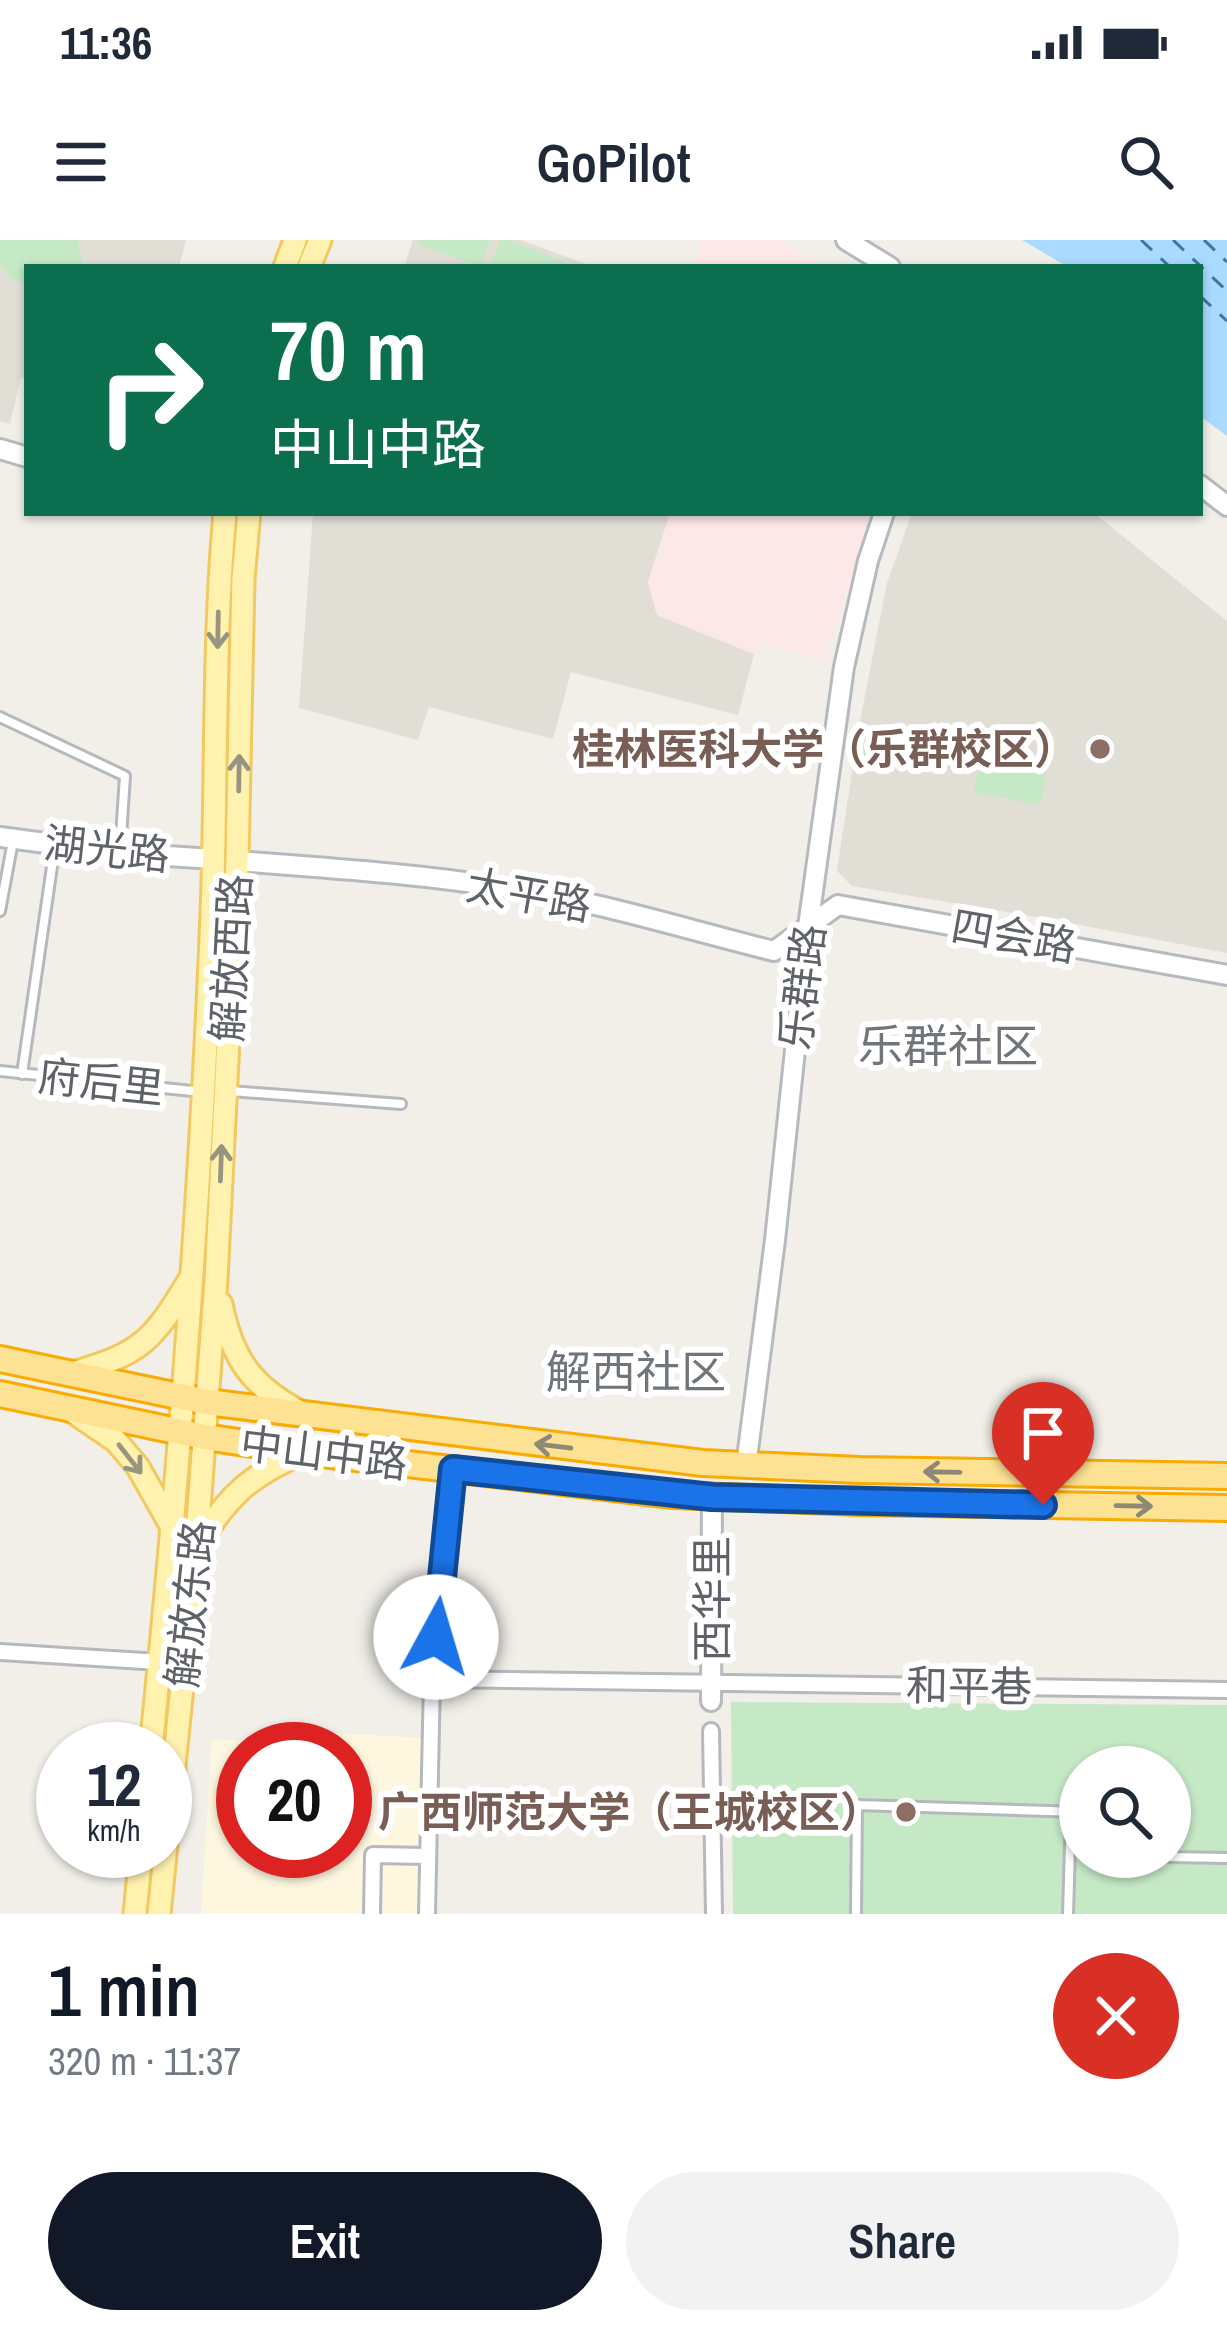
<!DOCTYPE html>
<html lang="en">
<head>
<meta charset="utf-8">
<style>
  :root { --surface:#fff; --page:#f2f2f3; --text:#1f2937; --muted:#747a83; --accent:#111827 }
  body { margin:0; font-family:"Archivo Narrow","Noto Sans SC",sans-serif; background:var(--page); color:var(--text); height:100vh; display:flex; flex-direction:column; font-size:45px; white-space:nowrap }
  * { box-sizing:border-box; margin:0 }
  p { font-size:39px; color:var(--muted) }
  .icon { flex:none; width:66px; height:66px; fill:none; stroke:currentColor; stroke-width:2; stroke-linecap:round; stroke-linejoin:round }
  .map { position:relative; height:1674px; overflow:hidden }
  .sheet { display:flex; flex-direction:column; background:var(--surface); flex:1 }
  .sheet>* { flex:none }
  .top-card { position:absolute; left:24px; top:24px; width:1179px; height:252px; border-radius:0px; box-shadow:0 3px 9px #0004; background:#0b6e4f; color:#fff; overflow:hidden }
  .controls { position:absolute; left:1059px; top:1506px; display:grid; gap:24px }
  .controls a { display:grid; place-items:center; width:132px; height:132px; border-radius:50%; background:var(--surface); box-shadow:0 3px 9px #0004; font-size:60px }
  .speed { position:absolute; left:36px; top:1482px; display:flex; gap:24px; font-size:60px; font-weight:700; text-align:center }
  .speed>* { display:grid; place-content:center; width:156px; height:156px; border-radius:50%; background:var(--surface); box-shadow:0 3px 9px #0004; line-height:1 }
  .speed small { font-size:30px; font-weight:400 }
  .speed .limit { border:18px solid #d22; background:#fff; color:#111 }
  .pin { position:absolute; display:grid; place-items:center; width:102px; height:102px; color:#fff; margin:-123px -51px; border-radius:50% 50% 50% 0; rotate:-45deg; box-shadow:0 0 12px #0007 }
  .pin .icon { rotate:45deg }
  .me { position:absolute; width:132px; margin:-66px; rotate:6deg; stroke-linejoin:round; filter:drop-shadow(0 0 9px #0008) }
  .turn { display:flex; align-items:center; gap:42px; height:252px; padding:0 48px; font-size:54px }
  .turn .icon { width:156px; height:156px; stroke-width:2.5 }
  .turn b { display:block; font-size:84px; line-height:102px }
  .round { display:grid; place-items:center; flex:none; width:126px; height:126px; border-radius:63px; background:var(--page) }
  .headline { display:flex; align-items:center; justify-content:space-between; height:204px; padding:0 48px }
  h1 { font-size:72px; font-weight:600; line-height:90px; color:var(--accent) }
  .action { display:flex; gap:24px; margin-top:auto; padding:24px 48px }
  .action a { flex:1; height:138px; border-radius:72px; background:var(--accent); color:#fff; font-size:48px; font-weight:600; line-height:138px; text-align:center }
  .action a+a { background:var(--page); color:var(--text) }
  .status { display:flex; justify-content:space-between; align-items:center; height:84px; padding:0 60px; background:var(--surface); direction:ltr }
  .status svg { height:33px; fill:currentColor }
  header { display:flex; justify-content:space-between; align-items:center; height:156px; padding:0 48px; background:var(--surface); font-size:54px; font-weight:600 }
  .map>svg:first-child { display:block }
  .commercial { fill:#fef7e0; fill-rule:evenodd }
  .education { fill:#e1ded6 }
  .medical { fill:#fce8e6 }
  .green { fill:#c5e8c5; fill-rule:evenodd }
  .water { fill:#aadaff }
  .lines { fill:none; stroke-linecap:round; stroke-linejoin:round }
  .ferry { stroke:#4174aa; stroke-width:3; stroke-dasharray:15 12; stroke-linecap:butt }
  .lane-casing { stroke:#b5b8bc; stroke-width:14 }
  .street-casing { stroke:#b5b8bc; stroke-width:20 }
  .secondary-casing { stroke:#b6babf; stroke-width:24 }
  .primary-casing { stroke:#f2c960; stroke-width:27 }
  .highway-casing { stroke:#f9ab00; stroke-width:30 }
  .lane { stroke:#fff; stroke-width:8 }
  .street { stroke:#fff; stroke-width:14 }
  .secondary { stroke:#fff; stroke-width:18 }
  .primary { stroke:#fff2af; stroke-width:21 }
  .highway { stroke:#fde293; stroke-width:24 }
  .oneway { stroke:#979581 }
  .oneway2 { stroke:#8e8975 }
  .route-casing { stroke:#114b97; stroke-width:30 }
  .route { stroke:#1a73e8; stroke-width:21 }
  .education-dot { fill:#8d6e63; stroke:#fff; stroke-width:4.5 }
  .labels { text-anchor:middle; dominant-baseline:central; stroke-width:12; stroke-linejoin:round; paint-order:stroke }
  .education-label { font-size:42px; font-weight:bold; fill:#785e54; stroke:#fff; text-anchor:end }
  .street-label { font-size:42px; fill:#5f6368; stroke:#fff }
  .neighbourhood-label { font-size:45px; fill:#70757a; stroke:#fff }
</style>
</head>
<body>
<div class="status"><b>11:36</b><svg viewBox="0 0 49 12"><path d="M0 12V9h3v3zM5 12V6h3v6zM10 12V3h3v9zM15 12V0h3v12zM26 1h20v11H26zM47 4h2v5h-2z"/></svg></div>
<header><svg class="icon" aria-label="menu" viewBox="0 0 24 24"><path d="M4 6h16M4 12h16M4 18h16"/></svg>GoPilot<svg class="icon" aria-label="search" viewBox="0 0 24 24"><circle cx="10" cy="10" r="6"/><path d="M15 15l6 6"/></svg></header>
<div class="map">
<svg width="1227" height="1674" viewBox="0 0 1227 1674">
  <rect width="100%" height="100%" fill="#f1efe8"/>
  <path class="commercial" d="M267,1489l156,9 1,176h-223l11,-175 54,3zM243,1509h102v102h-102z"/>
  <path class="education" d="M0,0h186l-7,27h-152v111h-6l-11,46 -10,-3z
    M413,0h107l75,27h-191z
    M313,273h357l-22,69 9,33 97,39 -16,61 -167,-43 -18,67 -124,-32 -11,33 -119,-32z
    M912,273h182l133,108v332l-168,-32 -207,-35 -15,-15 22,-145 28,-143z"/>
  <path class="medical" d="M701,0h74l53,27h-135z
    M670,273h203l-49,149 -61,-19 -9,11 -97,-39 -9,-33z"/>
  <path class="green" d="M0,0h78l4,22 -3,5h-52v16l-13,-3 -14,-14z
    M419,0h71l-9,27 -63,-23z
    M500,0h7l57,21 -3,6h-71z
    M981,519l65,13 -6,33 -66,-13z
    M731,1462l496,3v209h-494zM1080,1527h90v90h-90z"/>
  <path class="water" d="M1022,0h205v196l-27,-20v-149h-132z"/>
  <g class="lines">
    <path class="ferry" d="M1141,0l29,27
      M1173,0l54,51
      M1204,0l23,22
      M1200,56l27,25"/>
    <g class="lane-casing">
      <path id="lane" d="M0,477l125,59 -5,76
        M0,671l13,-70
        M0,831l202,21
        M22,834l33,-228
        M231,851l170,13
        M432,1437l21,-206
        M1169,1617l58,1
        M856,1674l1,-109 223,7
        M1068,1674l3,-102"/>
    </g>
    <g class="street-casing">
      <path id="street" d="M0,1412l160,10
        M711,1491l3,183
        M372,1674l1,-59 55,1
        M427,1674l5,-235 795,11"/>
    </g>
    <g class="secondary-casing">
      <path id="secondary" d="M846,0l44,27
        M0,209l27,8
        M1200,245l27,21
        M0,597l120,16 94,6
        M237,621c92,7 185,13 276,28 88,13 175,41 261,62l64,-46 389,70
        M746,1226l29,-226 33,-313 36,-260 24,-106 16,-48
        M711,1461l1,-204"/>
    </g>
    <g class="primary-casing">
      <path id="primary" d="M285,27l10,-27
        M309,27l11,-27
        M221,1064c11,55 31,83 81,109
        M73,1133c70,-20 80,-33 117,-94
        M72,1171l44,30 22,26 35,62
        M199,1303c30,-49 53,-69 106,-91
        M151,1509c28,-278 50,-556 61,-836 5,-133 1,-267 13,-400
        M135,1674l6,-63
        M159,1674l37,-365 20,-269 21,-419 6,-282 6,-66"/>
    </g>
    <g class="highway-casing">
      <path id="highway" d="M0,1119l207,43 496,61 157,7 367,6
        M0,1154l205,43 100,15 368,43 186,7 368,6"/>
    </g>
    <use href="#lane" class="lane"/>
    <use href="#street" class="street"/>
    <use href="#secondary" class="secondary"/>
    <use href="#primary" class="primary"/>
    <use href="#highway" class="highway"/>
  </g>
  <defs><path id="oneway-shaft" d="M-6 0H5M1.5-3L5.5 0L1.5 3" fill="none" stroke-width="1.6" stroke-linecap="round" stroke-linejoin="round" transform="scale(3)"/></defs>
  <g class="oneway">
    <use href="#oneway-shaft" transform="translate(218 390) rotate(91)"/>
    <use href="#oneway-shaft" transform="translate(239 533) rotate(-89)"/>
    <use href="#oneway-shaft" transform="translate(221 923) rotate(-88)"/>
    <use href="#oneway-shaft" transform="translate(130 1219) rotate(52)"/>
  </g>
  <g class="oneway2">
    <use href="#oneway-shaft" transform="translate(553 1206) rotate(-173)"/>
    <use href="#oneway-shaft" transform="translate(942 1232) rotate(-179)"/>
    <use href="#oneway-shaft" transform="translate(1134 1266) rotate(1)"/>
  </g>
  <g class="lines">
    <g class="route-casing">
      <path id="route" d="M436,1397l17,-168 259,28 331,8"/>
    </g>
    <use href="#route" class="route"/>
  </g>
  <g class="education-dot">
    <circle cx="1100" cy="509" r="12"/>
    <circle cx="906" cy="1572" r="12"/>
  </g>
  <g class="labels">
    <g class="education-label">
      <text x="1076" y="509">桂林医科大学（乐群校区）</text>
      <text x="882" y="1572">广西师范大学（王城校区）</text>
    </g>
    <g class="street-label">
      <text transform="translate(107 609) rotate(6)">湖光路</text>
      <text transform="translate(529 655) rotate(10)">太平路</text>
      <text transform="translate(1014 696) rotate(10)">四会路</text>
      <text transform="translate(231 718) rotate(-87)">解放西路</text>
      <text transform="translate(802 747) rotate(-83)">乐群路</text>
      <text transform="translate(101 842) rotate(6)">府后里</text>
      <text transform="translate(324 1213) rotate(7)">中山中路</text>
      <text transform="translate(712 1359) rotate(-90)">西华里</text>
      <text transform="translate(190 1364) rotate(-84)">解放东路</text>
      <text transform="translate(969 1446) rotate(1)">和平巷</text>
    </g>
    <g class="neighbourhood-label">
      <text x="948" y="805">乐群社区</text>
      <text x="636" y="1131">解西社区</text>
    </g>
  </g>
</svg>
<div class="controls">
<a><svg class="icon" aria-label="search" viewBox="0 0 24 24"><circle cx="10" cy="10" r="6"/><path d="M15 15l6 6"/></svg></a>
</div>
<div class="speed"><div>12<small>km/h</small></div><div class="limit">20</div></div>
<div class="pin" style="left:1043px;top:1265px;background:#d93025"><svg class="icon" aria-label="arrive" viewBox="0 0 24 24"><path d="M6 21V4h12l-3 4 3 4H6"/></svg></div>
<svg class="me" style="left:436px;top:1397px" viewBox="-20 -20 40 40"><circle r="19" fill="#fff"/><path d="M0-13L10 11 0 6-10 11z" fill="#1a73e8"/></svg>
<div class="top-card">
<div class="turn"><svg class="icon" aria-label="right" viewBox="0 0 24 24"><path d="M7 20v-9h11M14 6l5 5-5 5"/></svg><div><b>70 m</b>中山中路</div></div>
</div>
</div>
<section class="sheet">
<div class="headline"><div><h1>1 min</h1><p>320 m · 11:37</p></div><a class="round" style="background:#d93025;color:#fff"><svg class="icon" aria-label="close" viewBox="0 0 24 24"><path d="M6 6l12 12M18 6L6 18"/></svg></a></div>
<div class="action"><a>Exit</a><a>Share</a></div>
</section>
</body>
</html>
